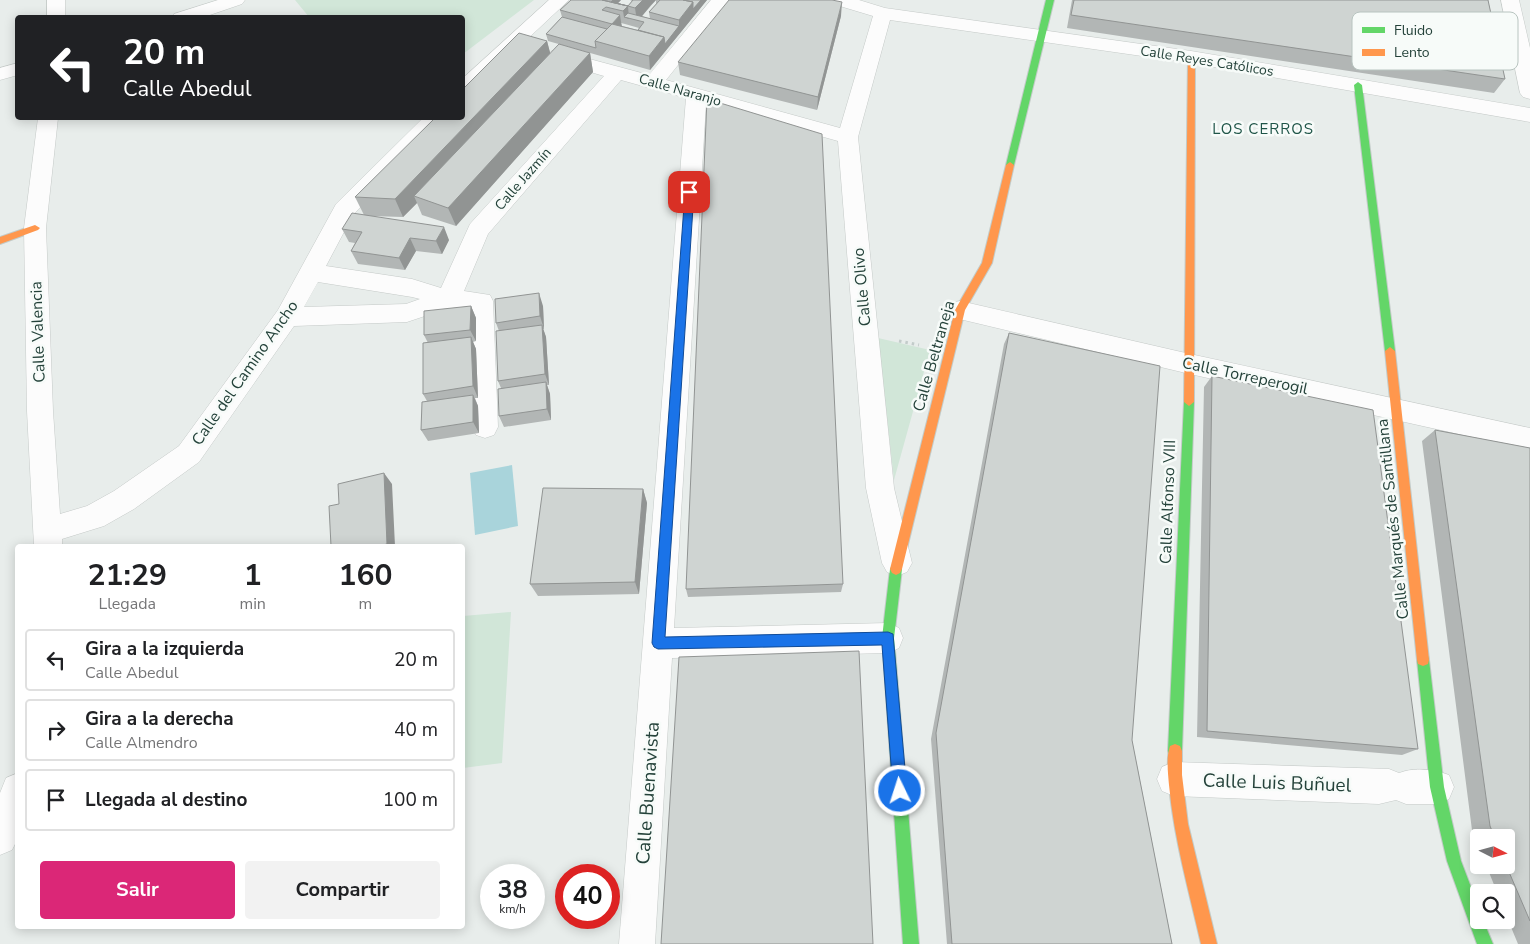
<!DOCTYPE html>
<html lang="es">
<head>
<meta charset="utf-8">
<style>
  :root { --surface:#fff; --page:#f2f2f2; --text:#202124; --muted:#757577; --line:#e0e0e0; --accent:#db2777 }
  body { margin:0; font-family:"Nunito Sans",sans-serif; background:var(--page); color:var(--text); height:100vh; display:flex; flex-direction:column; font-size:19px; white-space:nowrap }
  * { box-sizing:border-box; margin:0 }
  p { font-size:16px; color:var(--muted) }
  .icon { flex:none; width:28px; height:28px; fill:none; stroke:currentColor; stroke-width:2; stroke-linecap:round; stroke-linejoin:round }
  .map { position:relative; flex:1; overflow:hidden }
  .details { position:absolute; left:15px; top:544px; width:450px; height:385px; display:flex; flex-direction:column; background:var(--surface); border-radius:5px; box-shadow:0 2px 12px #0003 }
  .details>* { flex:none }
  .top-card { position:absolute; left:15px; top:15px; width:450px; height:105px; border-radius:5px; box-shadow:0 2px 12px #0003; background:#202124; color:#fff; overflow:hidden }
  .needle { width:32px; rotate:96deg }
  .buttons { position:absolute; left:1470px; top:829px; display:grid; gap:10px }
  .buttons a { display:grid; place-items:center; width:45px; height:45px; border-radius:5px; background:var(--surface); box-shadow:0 2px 12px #0003; font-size:25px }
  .speed { position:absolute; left:480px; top:864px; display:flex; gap:10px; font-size:25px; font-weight:700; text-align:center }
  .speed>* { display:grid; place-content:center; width:65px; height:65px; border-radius:50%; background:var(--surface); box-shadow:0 2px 12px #0003; line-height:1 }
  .speed small { font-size:12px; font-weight:400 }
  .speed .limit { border:8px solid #d22; background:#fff; color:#111 }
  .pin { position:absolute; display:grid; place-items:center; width:42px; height:42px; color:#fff; margin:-21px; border-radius:10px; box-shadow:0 2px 8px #0006 }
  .me { position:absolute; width:55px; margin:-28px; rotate:356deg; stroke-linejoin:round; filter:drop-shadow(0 0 4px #0008) }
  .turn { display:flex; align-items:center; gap:18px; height:105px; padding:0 25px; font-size:22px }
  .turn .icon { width:65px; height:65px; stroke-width:2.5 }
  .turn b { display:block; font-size:35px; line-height:42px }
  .eta { display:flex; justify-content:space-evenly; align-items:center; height:85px; text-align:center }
  .eta b { font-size:30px; font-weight:700; line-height:35px }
  .primary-button { display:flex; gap:10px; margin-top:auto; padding:10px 25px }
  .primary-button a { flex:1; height:58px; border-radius:5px; background:var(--accent); color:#fff; font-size:20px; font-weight:700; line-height:58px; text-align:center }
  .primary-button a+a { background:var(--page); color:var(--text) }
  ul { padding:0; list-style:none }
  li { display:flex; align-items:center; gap:15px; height:62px; margin:0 10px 8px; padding:0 15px; border:2px solid var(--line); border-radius:5px }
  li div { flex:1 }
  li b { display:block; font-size:19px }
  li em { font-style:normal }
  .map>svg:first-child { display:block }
  .green { fill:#d1e6d8 }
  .water { fill:#a9d4db }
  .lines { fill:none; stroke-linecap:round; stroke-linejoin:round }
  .street-casing { stroke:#c5cac8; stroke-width:1 }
  .fast-casing { stroke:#c3cbc8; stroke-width:2 }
  .slow-casing { stroke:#c3cbc8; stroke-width:2 }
  .path { stroke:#c3ccca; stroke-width:3; stroke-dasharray:2.5 4; stroke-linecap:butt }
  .street { fill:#fcfcfc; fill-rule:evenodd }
  .fast { fill:#63d668; fill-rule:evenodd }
  .slow { fill:#ff974d; fill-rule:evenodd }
  .wall { fill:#b2b6b5; fill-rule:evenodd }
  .shaded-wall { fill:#919493 }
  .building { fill:#cfd4d2; stroke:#919493 }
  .route { fill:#1a73e8; stroke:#114b97 }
  .labels { text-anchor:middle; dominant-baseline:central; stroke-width:5; stroke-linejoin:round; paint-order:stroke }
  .far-street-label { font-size:14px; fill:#24423a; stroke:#f7fbf9 }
  .far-neighbourhood-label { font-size:15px; letter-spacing:1px; fill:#1f5548; stroke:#f7fbf9 }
  .street-label { font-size:16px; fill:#24423a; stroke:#f7fbf9 }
  .near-street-label { font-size:19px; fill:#24423a; stroke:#f7fbf9 }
  .key { fill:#f7fbf9; stroke:#b8c4c0; stroke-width:1 }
  .key-label { font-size:14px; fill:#24423a }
</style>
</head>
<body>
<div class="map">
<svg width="1530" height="944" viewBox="0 0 1530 944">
  <rect width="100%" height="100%" fill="#e8edeb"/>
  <path class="green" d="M295,0h239l-71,54 -1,-36 -153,-1z
    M878,338l52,12 -36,130z
    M511,612l-9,151 -39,5v-152z"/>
  <path class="water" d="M512,465l6,61 -43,9 -5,-62z"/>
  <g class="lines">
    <g class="street-casing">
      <path id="street" d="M47,0h18v18h-18z
        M218,0h27l-3,4 -41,14h-29l2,-4z
        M549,0h20l-100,94 -7,2v-17z
        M711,0h19l-64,80 174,48 33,-112 -40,-12 -3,-4h29l26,8 306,43 339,57v14l-339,-59 -301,-43 -32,117 36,351 18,75 -5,9 -10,4 -10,-4 -5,-9 -16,-75 -28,-347 -132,-37 -32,524 214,-5 11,5 4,10 -4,10 -11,5 -216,5 -17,286h-36l67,-846 -65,-18 -133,154 -24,57 26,4 3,6 5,126 -4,8 -9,3 -9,-3 -4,-8 -3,-118 -20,-1 -42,14 -113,4 -95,136 -65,47 -30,17 -42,13v7h-28l-7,-135 -3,-183 14,-110h20l-12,110 7,183 7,103 27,-8 27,-15 65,-45 99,-136 58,-106 87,-86h21l-91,97 -27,51 86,13 29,9 29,-64 134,-148 -55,-16 -3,-4 3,-4 7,-2 93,25zM318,282l94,15 8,2 -14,5 -102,3z
        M1501,0h18l11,48v51l-7,-2 -3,-4z
        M18,63v12l-18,5v-12z
        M960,301l230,53 340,74v22l-340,-76 -239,-57 -3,-7 3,-7z
        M1174,762l215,7 10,4c15,-6 35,-4 50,2l5,12 -5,12 -12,5h-31l-10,-4 -17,4 -205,-8 -12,-5 -5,-12 5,-12z
        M18,773v65l-6,12 -12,5v-62l6,-15z"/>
    </g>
    <g class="fast-casing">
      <path id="fast" d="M1046,0h8l-40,165 -4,3 -4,-3z
        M1358,82l4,3 33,266 -5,4 -5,-4 -31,-266z
        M1189,398l5,4 -12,349 -2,5 -5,2 -5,-2 -2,-5 16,-349z
        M896,563l4,2 2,4 -8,69 25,306h-16l-21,-306 8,-69 2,-4z
        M1423,654l5,2 1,4 15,127 17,74 18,47v12h4l10,24h-16l-30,-83 -17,-74 -13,-127 1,-4z"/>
    </g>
    <g class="slow-casing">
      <path id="slow" d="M1188,55l7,2 -1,345 -5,4 -5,-4z
        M1010,162l4,3 -22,98 -27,47 -63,259 -2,4 -4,2 -4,-2 -2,-4 65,-259 27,-47 24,-98z
        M35,225l5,3 -2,2 -38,14v-7z
        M1390,347l5,4 34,309 -1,4 -5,2 -5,-2 -1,-4 -32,-309z
        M1175,744l5,2 2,5v24l6,49 29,120h-16c-12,-53 -27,-105 -32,-159 -1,-12 -3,-28 1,-39z"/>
    </g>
    <path class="path" d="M899,341l20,4"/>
    <use href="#street" class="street"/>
    <use href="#fast" class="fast"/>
    <use href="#slow" class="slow"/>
  </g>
  <path class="wall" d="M571,0h50l-3,3 10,3 4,-5 -2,-1h77l-57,70 -102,-29 -2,-7 16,-17 -2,-7zM656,0v4l-7,8 1,7 -8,-3zM621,23l4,1 14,4 -1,2 -16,-4z
    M1072,0h416l17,79 -11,14 -427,-65z
    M841,16l-24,94 -137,-35 -2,-13z
    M547,41l3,12h40l3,19 -137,154 -34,-11 -5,-12 -14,14 -33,-1 79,24 -7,14 -26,-3 -11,19 -47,-6 -7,-13 4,-8 -6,-1 -7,-13 22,-14 -9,-18z
    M471,306l5,12v23l-3,1 3,7 2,49h-3l3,8 1,27 -51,8 -7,-11 6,-29 -4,-7 5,-51 -4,-8z
    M543,306l1,23h-1l3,8 3,48h-2l3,9 1,26 -47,7 -5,-11 2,-28 -3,-7 1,-50 -3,-8z
    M1009,333l123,407 40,204h-225l-16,-205 73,-395z
    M1212,376l206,373 -16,6 -205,-18 7,-350z
    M1435,430l95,18v496h-12l-12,-29v-23h-9l-11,-27h20v-27h-27v9l-7,-17 -50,-389z
    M643,489l4,14 -8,91 -101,2 -8,-12z
    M843,584l-2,8 -153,5 -2,-8z"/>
  <path class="shaded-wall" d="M613,0h8l-9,9 -1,-7z
    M643,0h8v5l-13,16h-1l-2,-13z
    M651,0h5l-5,5z
    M701,0h6l-57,70 -1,-14 15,-19 15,-11v-6l14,-18z
    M842,2l-1,14 -24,94 1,-13z
    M628,6l1,13 -5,-2 -1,-6z
    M620,15l2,13 -10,-4z
    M547,41l5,19 -138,136 3,7 -14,14 -8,-18z
    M590,53l3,19 -137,154 -8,-18z
    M444,227l5,13 -7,14 -6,-13z
    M410,238l6,13 -11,19 -6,-12z
    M539,293l4,13 1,23 -4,-13z
    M471,306l5,12v23l-6,-11z
    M542,325l4,12 3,48 -4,-11z
    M471,337l5,12 2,49 -5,-12z
    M546,382l4,12 1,26 -4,-11z
    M473,395l5,11 1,27 -6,-11z
    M384,473l8,11 3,62h-16z
    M643,489l4,14 -8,91 -4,-12z"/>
  <path class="building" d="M571,0h31l26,6 -5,5 -17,-4 -4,3 18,5 -8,9 52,13 -15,19 -54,-15 17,-17 -52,-14z
    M602,0h11l-2,2 17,4z
    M633,0h10l-8,8 -7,-2z
    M660,0h23l10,2 -14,18 -30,-8z
    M683,0h18l-8,9v-7z
    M729,0h103l10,2 -24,95 -140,-35z
    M1074,0h414l17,79 -434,-64z
    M628,13l51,13 -14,18 -1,-7 -26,-7 6,-8 -20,-5z
    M562,17l45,12 -12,12 1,7 -50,-14z
    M519,33l28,8 -152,158 -40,-2 80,-79h27v-28z
    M559,44l31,9 -142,155 -34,-12z
    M707,99l115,35 21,450 -157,5z
    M352,213l92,14 -8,14 -26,-3 -11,20 -48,-7 11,-19 -20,-3z
    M539,293l1,23 -44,7 -1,-24z
    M471,306l-1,24 -46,5v-24z
    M542,325l3,49 -47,7 -2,-50z
    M1009,333l151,33 -28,374 40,204h-220l-16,-211z
    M471,337l2,49 -50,8v-51z
    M1212,376l161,34 45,339 -211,-18z
    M546,382l1,27 -48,7 -1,-27z
    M473,395v27l-52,8 1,-28z
    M1435,430l95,18v473l-24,-56v-27h-11l-5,-12z
    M384,473l3,71 -8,2h-48l-2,-40 10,-2 -1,-20z
    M543,488l100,1 -8,93 -105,2z
    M859,651l14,293h-212l18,-287z"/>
  <path class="route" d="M689,189l5,3 -29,445 223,-5 5,2 14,157 -2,5 -5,2 -5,-2 -2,-5 -11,-146 -224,4 -4,-2 -2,-4 33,-451z"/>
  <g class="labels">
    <g class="far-street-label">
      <text transform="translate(1207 61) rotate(9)">Calle Reyes Católicos</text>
      <text transform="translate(680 90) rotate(16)">Calle Naranjo</text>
      <text transform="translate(523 179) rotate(-49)">Calle Jazmín</text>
    </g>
    <g class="far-neighbourhood-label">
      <text x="1263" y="129">LOS CERROS</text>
    </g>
    <g class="street-label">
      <text transform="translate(862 287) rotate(-95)">Calle Olivo</text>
      <text transform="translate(38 332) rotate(-92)">Calle Valencia</text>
      <text transform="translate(934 356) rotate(-74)">Calle Beltraneja</text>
      <text transform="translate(245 373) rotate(-55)">Calle del Camino Ancho</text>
      <text transform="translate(1245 376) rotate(12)">Calle Torreperogil</text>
      <text transform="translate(1168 502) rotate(-88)">Calle Alfonso VIII</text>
      <text transform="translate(1393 519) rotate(-96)">Calle Marqués de Santillana</text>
    </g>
    <g class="near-street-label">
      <text transform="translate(1277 783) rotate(2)">Calle Luis Buñuel</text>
      <text transform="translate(648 793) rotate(-86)">Calle Buenavista</text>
    </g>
  </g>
  <rect x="1352" y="12" width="166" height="58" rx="8" class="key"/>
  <rect x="1362" y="27" width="23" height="6" fill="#63d668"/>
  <rect x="1362" y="49" width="23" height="7" fill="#ff974d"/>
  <g class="key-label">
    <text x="1394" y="35">Fluido</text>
    <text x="1394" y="57">Lento</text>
  </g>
</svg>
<div class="buttons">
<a><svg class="needle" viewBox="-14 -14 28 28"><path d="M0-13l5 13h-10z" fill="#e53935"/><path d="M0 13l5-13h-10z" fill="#757577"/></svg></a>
<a><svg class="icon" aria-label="search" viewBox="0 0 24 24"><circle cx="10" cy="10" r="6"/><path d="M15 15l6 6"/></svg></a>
</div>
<div class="speed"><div>38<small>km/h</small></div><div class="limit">40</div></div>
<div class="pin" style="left:689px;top:192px;background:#d93025"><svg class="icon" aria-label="arrive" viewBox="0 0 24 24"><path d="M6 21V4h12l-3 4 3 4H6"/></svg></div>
<svg class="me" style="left:900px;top:791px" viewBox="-20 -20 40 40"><circle r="17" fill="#1a73e8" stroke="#fff" stroke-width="3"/><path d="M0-11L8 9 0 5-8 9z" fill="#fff"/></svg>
<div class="top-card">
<div class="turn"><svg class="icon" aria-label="left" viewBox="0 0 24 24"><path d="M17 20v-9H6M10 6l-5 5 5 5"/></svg><div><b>20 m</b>Calle Abedul</div></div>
</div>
<section class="details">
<div class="eta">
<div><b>21:29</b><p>Llegada</p></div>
<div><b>1</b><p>min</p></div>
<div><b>160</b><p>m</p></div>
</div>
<ul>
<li><svg class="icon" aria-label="left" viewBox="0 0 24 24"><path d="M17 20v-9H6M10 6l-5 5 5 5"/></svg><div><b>Gira a la izquierda</b><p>Calle Abedul</p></div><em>20 m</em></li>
<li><svg class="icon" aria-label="right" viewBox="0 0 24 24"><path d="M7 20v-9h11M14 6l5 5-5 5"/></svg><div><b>Gira a la derecha</b><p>Calle Almendro</p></div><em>40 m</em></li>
<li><svg class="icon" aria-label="arrive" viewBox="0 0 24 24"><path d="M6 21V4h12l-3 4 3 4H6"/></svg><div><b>Llegada al destino</b></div><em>100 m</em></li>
</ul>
<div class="primary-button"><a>Salir</a><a>Compartir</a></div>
</section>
</div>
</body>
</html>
